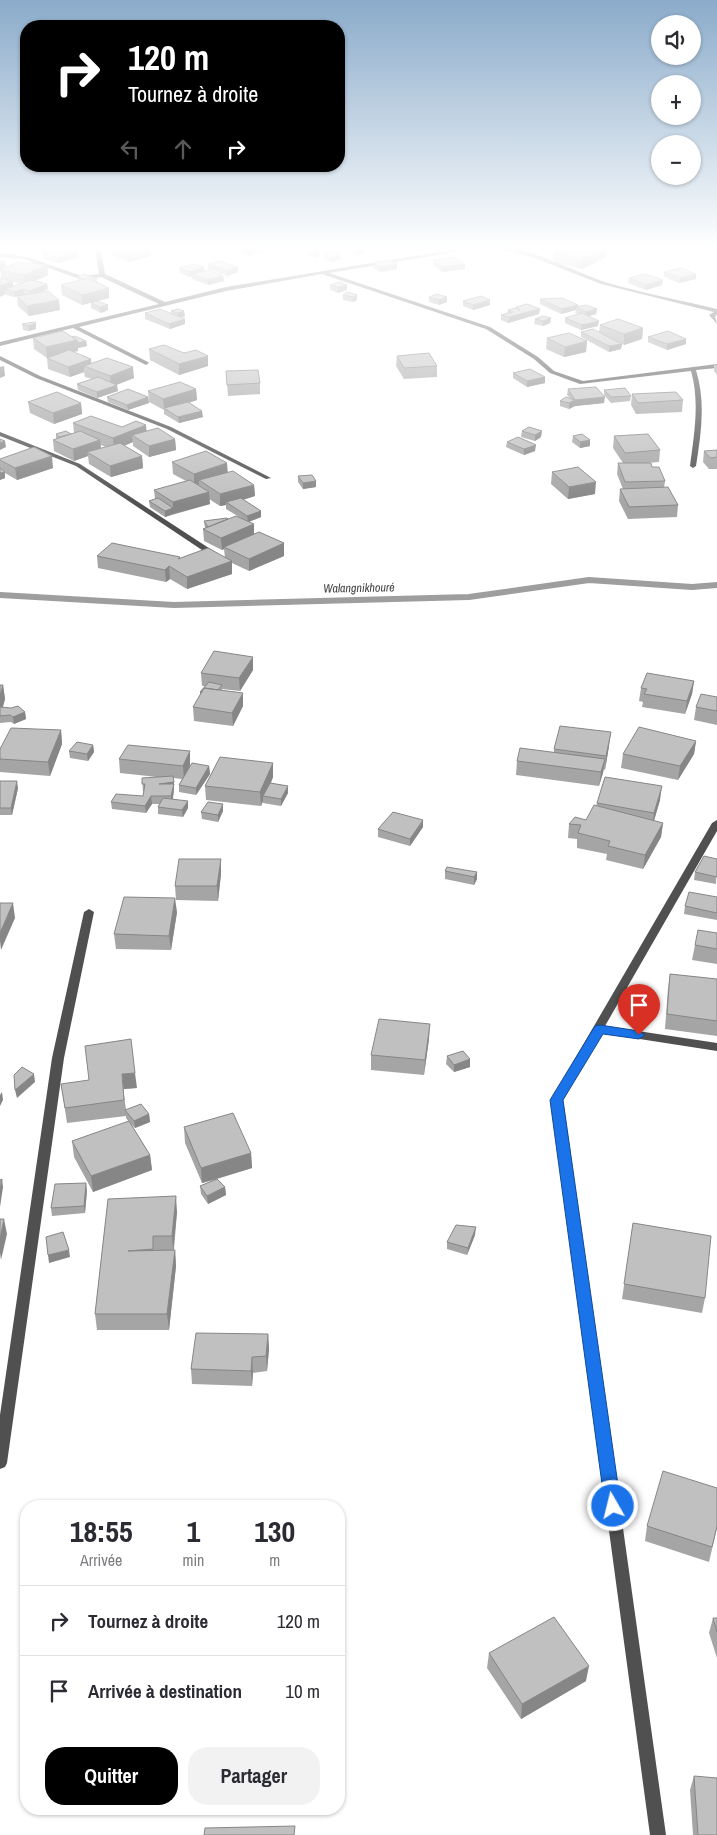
<!DOCTYPE html>
<html lang="fr">
<head>
<meta charset="utf-8">
<style>
  :root { --surface:#fff; --page:#f2f2f3; --text:#2b2b33; --muted:#7c7c81; --line:#e1e1e2; --accent:#000 }
  body { margin:0; font-family:"Archivo Narrow",sans-serif; background:var(--page); color:var(--text); height:100vh; display:flex; flex-direction:column; font-size:19px; white-space:nowrap }
  * { box-sizing:border-box; margin:0 }
  p { font-size:16px; color:var(--muted) }
  .icon { flex:none; width:28px; height:28px; fill:none; stroke:currentColor; stroke-width:2; stroke-linecap:round; stroke-linejoin:round }
  .map { position:relative; flex:1; overflow:hidden }
  .side { position:absolute; left:20px; top:1500px; width:325px; height:315px; display:flex; flex-direction:column; background:var(--surface); border-radius:20px; box-shadow:0 1px 4px #0004 }
  .side>* { flex:none }
  .hud { position:absolute; left:20px; top:20px; width:325px; height:152px; border-radius:20px; box-shadow:0 1px 4px #0004; background:#000; color:#fff; overflow:hidden }
  .buttons { position:absolute; left:651px; top:15px; display:grid; gap:10px }
  .buttons a { display:grid; place-items:center; width:50px; height:50px; border-radius:50%; background:var(--surface); box-shadow:0 1px 4px #0004; font-size:25px }
  .pin { position:absolute; display:grid; place-items:center; width:42px; height:42px; color:#fff; margin:-51px -21px; border-radius:50% 50% 50% 0; rotate:-45deg; box-shadow:0 0 5px #0007 }
  .pin .icon { rotate:45deg }
  .me { position:absolute; width:55px; margin:-28px; rotate:352deg; stroke-linejoin:round; filter:drop-shadow(0 0 4px #0008) }
  .turn { display:flex; align-items:center; gap:18px; height:105px; padding:0 25px; font-size:22px }
  .turn .icon { width:65px; height:65px; stroke-width:2.5 }
  .turn b { display:block; font-size:35px; line-height:42px }
  .lanes { display:flex; align-items:center; height:48px; padding:0 25px; background:#0003; justify-content:center; gap:25px; direction:ltr }
  .lanes .off { opacity:.35 }
  .eta { display:flex; justify-content:space-evenly; align-items:center; height:85px; text-align:center }
  .eta b { font-size:30px; font-weight:700; line-height:35px }
  .primary-button { display:flex; gap:10px; margin-top:auto; padding:10px 25px }
  .primary-button a { flex:1; height:58px; border-radius:20px; background:var(--accent); color:#fff; font-size:20px; font-weight:700; line-height:58px; text-align:center }
  .primary-button a+a { background:var(--page); color:var(--text) }
  ul { padding:0; list-style:none }
  li { display:flex; align-items:center; gap:15px; height:70px; padding:0 25px; border-top:1px solid var(--line) }
  li div { flex:1 }
  li b { display:block; font-size:19px }
  li em { font-style:normal }
  .map>svg:first-child { display:block }
  .lines { fill:none; stroke-linecap:round; stroke-linejoin:round }
  .stream { stroke:#9e9e9e; stroke-width:6 }
  .street { fill:#505050; fill-rule:evenodd }
  .wall { fill:#a5a5a5; fill-rule:evenodd }
  .shaded-wall { fill:#868686 }
  .building { fill:#c0c0c0; stroke:#868686 }
  .route { fill:#1a73e8; stroke:#114b97 }
  .labels { text-anchor:middle; dominant-baseline:central; stroke-width:5; stroke-linejoin:round; paint-order:stroke }
  .far-water-label { font-size:12px; font-style:italic; fill:#3f3f3f; stroke:#fff }
</style>
</head>
<body>
<div class="map">
<svg width="717" height="1835" viewBox="0 0 717 1835">
  <rect width="100%" height="100%" fill="#fff"/>
  <g class="lines">
    <path class="stream" d="M0,595l174,10 295,-8 120,-17 103,7 25,-2"/>
    <path class="street" d="M95,250h6l4,24 60,28 61,-15 224,-37h8l-2,2 -127,21 161,54 48,30 16,14 29,10 134,-17v4l-21,2c10,32 5,64 0,96l-3,2 -3,-2c4,-31 10,-64 1,-95l-111,13 -30,-11 -16,-14 -48,-30 -164,-55 -96,17 -147,36 69,35 1,1 -3,2 -73,-37 -73,18v-4l159,-38 -58,-27 -19,3 -58,-21 -24,-2v-4l27,4 55,19 17,-2z
      M502,250c29,-4 74,23 103,32 36,11 75,18 112,27v6l-2,1 2,8 -8,-9 5,-3 -113,-28 -69,-27z
      M0,356l40,20 131,51 100,51 -5,1 -99,-50 -131,-51 -36,-18z
      M0,432l80,32 138,90 -1,2h-6l-135,-90 -76,-30z
      M717,820v11l-112,195 112,17v8l-116,-18 -38,67 103,735h-16l-99,-735 161,-277z
      M89,909l5,3 -30,146 -57,405 -2,4 -5,2v-54l52,-357 32,-146z"/>
  </g>
  <path class="wall" d="M111,250h40v6l-22,6 -17,-7z
    M234,250h31v1l-17,5z
    M305,250l14,2v5l-4,1 -9,-3z
    M350,250h15v3l-8,2 -7,-3z
    M553,252l53,5 -24,12 -29,-7z
    M42,253l36,4 -20,6 -16,-5z
    M324,254h17v5l-9,3 -8,-3z
    M433,260l32,4v5l-23,3 -9,-7z
    M0,261l5,1 1,5 41,-2 1,10 -13,6 12,3 1,5 -9,3 21,18 -31,6 -11,-10 -1,-10 -2,1 -9,-2 -5,-17zM13,282l8,2 -8,3z
    M373,263l24,6 -17,3 -7,-4z
    M208,264l30,8 -11,4 -19,-7z
    M204,267v4l19,5 1,5 -16,4 -16,-6v-3l-3,1 -9,-4 -1,-5z
    M664,272l32,2v5l-17,4 -15,-6z
    M77,277l20,2v4l12,15 -11,3 10,9 -7,3 -10,-5v-5l2,-1 -11,3 -20,-10 -1,-10 17,-4z
    M629,278l34,2 -1,5 -16,5 -18,-7z
    M330,285h17v5l-9,3 -8,-3z
    M347,292l10,8 -4,2 -10,-2v-5z
    M429,297h18v5l-8,3 -10,-3z
    M540,299l38,8 19,2 -1,5 -7,2 9,10 -17,4 -16,-7v-5l14,-4 -4,-1 1,-3 -15,4 -21,-10z
    M490,300v5l-17,5 -10,-4v-5z
    M516,307l23,7 -31,9 -7,-3v-5l6,-2 1,-3 8,-2z
    M178,309l7,7 -4,2 4,6 -15,5 -25,-10v-6h26v-2z
    M551,318l-1,5 -7,3 -9,-2 1,-5z
    M22,324l14,5 -7,2 -6,-1z
    M600,325l43,3 -1,11 -18,6 -2,-1 -1,5 -12,3 -28,-15v-5h18z
    M72,337l14,4 1,5 -9,2v3l-5,1 18,7v4l43,15 -18,7 2,6 -21,7 -19,-8 -1,-6 15,-5 -7,-2 -1,-5 -14,5 -22,-8 -1,-11 -13,-9 -1,-11z
    M648,337l38,7 -19,6 -19,-8z
    M547,338l40,3 -1,11 -22,5 -18,-8z
    M149,349l59,17 -29,9 -29,-15z
    M397,356l40,10v11l-33,2 -8,-13z
    M714,365h3v10l-3,-4z
    M226,371l34,12v11l-32,2z
    M513,373l32,4v6l-18,4 -14,-9z
    M196,389l1,11 -8,3 14,14 -24,6 -15,-9v-4l-15,-8 -1,-11z
    M568,389l36,14 -29,3 -6,3 -9,-3v-5l10,-3 -3,-3z
    M604,390l27,6 -1,5 -19,2 -7,-8z
    M632,394l51,6 -1,12 -46,2 -5,-9z
    M107,397h41l1,6 -21,7 -20,-8z
    M28,402l53,1 1,11 -28,10 -24,-11z
    M73,423l49,4 24,4 29,8 1,11 -27,7 -16,-11v-4l-9,4 18,10 1,12 -32,9 -22,-13 -1,-8 -14,5 -20,-10 -1,-11 3,-1v-5l18,-1zM101,445l5,2 -5,1z
    M522,431l19,6 -6,4 -14,-4z
    M573,436l17,10 -10,2 -8,-6z
    M614,436l46,14 -1,12 -12,1 18,18 -1,7 14,17 -1,12 -49,2 -9,-18 1,-12h3l-6,-15 1,-11h5l-10,-15z
    M507,442l28,9 -11,4 -18,-8z
    M717,450v19h-8l-6,-7 1,-11z
    M0,459l53,9 -36,12 -12,-7v5l-5,2z
    M172,462l56,11 26,12 1,11 -12,4 18,11v6l-12,5 5,12 30,22 -35,15 -17,-8v11l-45,15 -17,-10 -4,3 -68,-14 -1,-12 83,2h45l-1,-9 -2,1 -18,-9 -1,-12 2,-1 -1,-7 37,-3 -15,-9v-4l-6,1 -11,-7 1,5 -45,13 -15,-10 -1,-6 6,-2 -1,-9 32,-9 -13,-7z
    M552,472l43,22 -27,5 -17,-15z
    M298,476l18,5v6l-13,2 -5,-7z
    M253,670l-13,21 -18,-2v1l21,16 -10,20 -39,-5 -1,-14 7,-12v-3l5,-6h-3l-1,-13z
    M694,681l-2,13 -7,20 -43,-7 1,-5 -4,-1 2,-13z
    M0,685h3l2,14 -2,8 22,5 1,7 -12,5 -3,-2 -11,1z
    M717,697v28l-23,-5 2,-13z
    M61,730l1,14 -12,32 -50,-4v-23z
    M696,741l-2,13 -16,26 -57,-12 2,-14z
    M93,745l1,7 -6,9 -18,-3 -1,-7z
    M609,746l-4,24 -1,-1 -5,17 -83,-11 1,-14 37,-9v-3z
    M190,751v14l-1,3 20,-2 1,8 -14,21 -17,-3v-7l3,-6 -9,-1 1,11 -1,10 15,9 -5,9 -25,-3v-7l2,-3h-8l-6,9 -34,-4 -1,-7 32,-6 1,-5 -1,1 -1,-14 15,-1 -37,-4 -1,-14z
    M273,763v14l-2,6 17,3v7l-7,13 -18,-3v-2l-2,5 -55,-6 -1,-14z
    M0,781l18,7 -6,27h-12z
    M660,800l-6,21 9,2 -2,14 -18,32 -37,-9 1,-6 -30,-6v-9l-9,-1 1,-14 17,-4 10,-14 1,-3z
    M223,804v7l-5,11 -16,-3 -1,-7z
    M423,827l-13,19 -32,-9v-8z
    M221,859v15l-3,27 -42,-1 -1,-14z
    M717,859l-1,25 -22,-4 1,-8z
    M445,871l32,1v7l-3,6 -29,-6z
    M717,897v23l-33,-6 1,-8z
    M177,912l-6,38 -55,-1 -2,-15z
    M717,933v31l-25,-4 3,-15z
    M670,974l47,5v57l-52,-7 3,-41z
    M429,1039l-5,36 -53,-5v-15z
    M447,1056l23,11 -16,5 -8,-8z
    M61,1084l76,4 -14,1 3,21 23,4 1,8 -15,6 -4,-4 19,31 2,15 -59,22 -19,-35 -2,-16 57,-19 -3,-4v-2l-59,7z
    M184,1127l67,26 1,15 -35,11 8,8 1,8 -18,9 -7,-10 -1,-8 14,-6 -12,3 -17,-40z
    M87,1190l-2,23 -33,3 -1,-8z
    M108,1199l69,13 -3,38h1l1,16 -7,64h-72l-2,-16z
    M633,1223l72,75 -3,15 -80,-14z
    M475,1235l-8,20 -20,-6v-7z
    M268,1334l1,15 -2,22 -14,2 -1,13 -60,-2 -1,-15z
    M647,1526l70,2 -8,34 -64,-21z
    M713,1618h4v40l-8,-25z
    M489,1653l97,28 -65,38 -34,-51z
    M694,1776l23,59h-24l-3,-45z"/>
  <path class="shaded-wall" d="M139,250h12v6l-22,6 -1,-10z
    M252,250h13v1l-17,5v-5z
    M357,250h8v3l-8,2z
    M602,250h5l-1,7 -24,12v-10z
    M77,252l1,5 -20,6v-5z
    M319,252v5l-4,1v-5z
    M341,254v5l-9,3v-5z
    M5,262l1,5 -6,3v-6z
    M397,264v5l-17,3v-5z
    M465,264v5l-23,3v-5z
    M47,265l1,10 -23,10 -1,-10z
    M204,267v5l-12,2v2l-3,1v-5z
    M238,267v5l-11,4v-5z
    M696,274v5l-17,4 1,-5z
    M223,276l1,5 -16,4 -1,-5z
    M663,280l-1,5 -16,5v-5z
    M12,281l2,10 -9,-2 1,5 -6,3v-11z
    M47,284l1,5 -17,7 -1,-5z
    M347,285v5l-9,3v-6z
    M109,288v10l-27,7v-10z
    M23,289l1,5 -9,3v-5z
    M357,295v5l-4,2v-5z
    M447,297v5l-8,3v-5z
    M59,300l1,10 -31,6 -2,-10z
    M490,300v5l-17,5v-5z
    M108,305v5l-7,3 -1,-6z
    M578,305l-1,3 -1,-1v3l-15,4 1,-5z
    M540,309l-1,5 -31,9 1,-6z
    M597,309l-1,5 -11,3 1,-5z
    M184,311l1,5 -7,3v-6z
    M551,318l-1,5 -7,3v-5z
    M185,319v5l-15,5 -1,-5z
    M599,321l-1,5 -17,4 1,-5z
    M36,323v6l-7,2 -1,-5z
    M643,328l-1,11 -18,6v-11z
    M686,339v5l-19,6v-6z
    M77,340l9,1 1,5 -9,2v3l-31,7 -1,-11z
    M587,341l-1,11 -22,5 1,-10z
    M622,344l-1,5 -12,3v-6z
    M208,356v10l-29,9v-11z
    M91,359l1,10 -8,-3v6l-14,5 -2,-10z
    M4,366l1,10 -5,2v-11z
    M133,367l1,11 -23,9 -1,-11z
    M545,377v6l-18,4v-6z
    M117,385l1,6 -21,7v-6z
    M196,389l1,11 -31,10 -2,-2 -1,-9z
    M148,397l1,6 -21,7 -1,-5z
    M605,397l-1,6 -29,3 -6,3v-6l6,-3z
    M81,403l1,11 -28,10 -1,-11z
    M202,411l1,6 -24,6 -1,-6z
    M146,425l1,11 -15,-1 1,7 -19,8 -1,-12z
    M542,431l-1,6 -6,4v-6z
    M175,439l1,11 -27,7v-11z
    M100,440l1,11 -14,1 1,4 -14,5 -1,-12z
    M590,440v6l-10,2v-6z
    M5,441l1,6 -6,3v-7z
    M536,445l-1,6 -11,4v-6z
    M52,456l1,12 -36,12 -2,-12z
    M142,456l1,12 -32,9 -1,-11z
    M227,463l1,12 -29,5v4l-5,2v-12z
    M5,472v6l-5,2v-7z
    M316,481v6l-13,2v-6z
    M596,482l-1,12 -27,5 1,-12z
    M254,485l1,11 -27,8 -2,-2v3l-6,1v-12z
    M209,492l1,12 -37,10v-12z
    M173,508v6l-8,3v-6z
    M261,511v6l-13,5 -1,-6z
    M254,524v12l-30,11v2l-2,1 -1,-12z
    M284,543v13l-35,15v-12z
    M232,561v13l-45,15v-12z
    M169,566l1,13 -4,3 -1,-12z
    M253,657v13l-13,21 -1,-13z
    M694,681l-2,13 -7,20 2,-13z
    M3,685l2,14 -5,17v-20z
    M243,693v13l-10,20 -1,-13z
    M25,712l1,7 -12,5 -1,-7z
    M61,730l1,14 -12,32 -2,-14z
    M611,732l-2,14 -4,24 1,-14z
    M696,741l-2,13 -16,26 2,-14z
    M93,745l1,7 -6,9 -1,-7z
    M190,751v14l-6,14 -1,-13z
    M605,759l-2,14 -4,13 2,-14z
    M273,763v14l-8,19h-2v5l-2,5 -1,-14z
    M209,766l1,8 -14,21v-7z
    M17,781l1,7 -6,27 -1,-7z
    M174,782v7l-2,15 -1,-8 -12,-12z
    M288,786v7l-7,13v-7z
    M662,786l-2,14 -8,27 2,-14z
    M151,796l1,8 -6,9 -1,-7z
    M188,801v7l-5,9 -1,-7z
    M223,804v7l-5,11v-7z
    M423,820v7l-13,19v-7z
    M663,823l-2,14 -18,32 2,-14z
    M221,859v15l-3,27 -1,-15z
    M477,872v7l-3,6v-8z
    M175,898l2,14 -6,38 -2,-14z
    M13,903l2,15 -14,32 -1,-9v-8z
    M430,1024l-1,15 -5,36 1,-15z
    M470,1059v8l-16,5v-7z
    M135,1073l2,15 -14,1 3,27 -4,-42z
    M34,1074l1,8 -18,16 -2,-8z
    M2,1092l1,8 -3,6v-11z
    M149,1114l1,8 -15,6 -1,-7z
    M251,1153l1,15 -50,15 -1,-15z
    M150,1155l2,15 -59,22 -2,-16z
    M2,1179l1,8 -3,20v-16z
    M86,1183l1,7 -2,23 -1,-7z
    M225,1187l1,8 -18,9 -1,-8z
    M176,1196l1,16 -4,39 -1,-15z
    M4,1219l3,15 -6,26 -1,-7v-14z
    M476,1227l-1,8 -8,20 1,-7z
    M69,1250l1,7 -21,6 -1,-8z
    M175,1250l1,16 -7,64 -2,-16z
    M268,1334l1,15 -2,22 -1,-15z
    M252,1357l1,16 -1,13 -1,-15z
    M589,1666l-3,15 -65,38 1,-15z"/>
  <path class="building" d="M53,250h16l8,2 -19,6 -16,-5z
    M121,250h18l-11,2z
    M305,250h8l6,2 -4,1z
    M559,250h43l-20,9 -29,-7z
    M333,251l8,3 -9,3 -8,-3z
    M455,257l10,7 -23,3 -9,-7z
    M390,260l7,4 -17,3 -7,-4z
    M0,261l5,1 -5,2z
    M219,261l19,6 -11,4 -19,-7z
    M18,262l29,3 -23,10 -24,-5z
    M193,264l11,3 -15,5 -10,-4z
    M681,268l15,6 -16,4 -16,-6z
    M208,270l15,6 -16,4 -15,-6z
    M84,274l13,5 -4,2 -5,-3 -4,1 -7,-2z
    M645,274l18,6 -17,5 -17,-7z
    M0,278l12,3 -12,5z
    M88,278l21,10 -27,7 -21,-10z
    M31,280l16,4 -17,7 -7,-2 -8,3 -10,-3z
    M339,282l8,3 -9,2 -8,-2z
    M48,291l11,9 -32,6 -10,-10z
    M347,292l10,3 -4,2 -10,-2z
    M437,294l10,3 -8,3 -10,-3z
    M481,296l9,4 -17,5 -10,-4z
    M562,298l16,7 -16,4 -22,-10z
    M97,301l11,4 -8,2 -9,-4z
    M527,304l13,5 -31,8 -8,-2 12,-3 -5,-2 7,-2 5,2 -4,-3z
    M586,305l11,4 -11,3 -10,-5z
    M160,309l25,10 -16,5 -24,-11z
    M178,309l6,2 -6,2 -7,-2z
    M582,313l17,8 -17,4 -17,-7z
    M543,316l8,2 -8,3 -8,-2z
    M618,319l25,9 -19,6 -24,-9z
    M35,322l1,1 -8,3 -6,-2z
    M593,329l29,15 -13,2 -28,-14z
    M63,331l14,9 -31,7 -13,-9z
    M668,331l18,8 -19,5 -19,-7z
    M569,333l18,8 -22,6 -18,-9z
    M75,336l11,5 -8,2 -1,-3 -5,-3z
    M164,345l20,8 12,-3 12,6 -29,8 -30,-15z
    M69,350l22,9 -23,8 -21,-9z
    M429,353l8,13 -33,2 -7,-12z
    M107,358l26,9 -23,9 -26,-10z
    M530,369l15,8 -18,4 -14,-8z
    M258,370l2,13 -33,2 -1,-14z
    M98,377l19,8 -20,7 -20,-8z
    M180,382l16,7 -33,10 -15,-8z
    M596,387l9,10 -30,3 -7,-11z
    M625,388l6,8 -20,1 -7,-7z
    M128,389l20,8 -21,8 -20,-8z
    M57,392l24,11 -28,10 -25,-11z
    M676,392l7,8 -45,3 -6,-9z
    M566,397l9,3 -6,3 -9,-2z
    M188,402l14,9 -24,6 -14,-9z
    M91,416l31,11 14,-6 10,4 -33,13 -40,-15z
    M529,427l13,4 -7,4 -13,-4z
    M158,428l17,11 -26,7 -17,-11z
    M66,431l5,3 -12,3 -3,-3z
    M80,431l20,9 -27,9 -20,-9z
    M582,434l8,6 -10,2 -7,-6z
    M648,434l12,16 -35,3 -11,-17z
    M518,437l18,8 -12,4 -17,-7z
    M0,439l5,2 -5,2z
    M120,443l22,13 -32,10 -23,-14z
    M34,447l18,9 -37,12 -15,-8v-1z
    M717,450v7l-7,1 -6,-7z
    M206,451l21,12 -33,11 -22,-12z
    M618,463h33l1,4h7l6,14 -40,1z
    M578,467l18,15 -27,5 -17,-15z
    M0,468l5,4 -5,1z
    M233,471l21,14 -34,9 -21,-14z
    M312,475l4,6 -13,2 -5,-7z
    M190,480l19,12 -36,10 -19,-12z
    M668,487l10,18 -49,2 -9,-18z
    M158,498l15,10 -8,3 -16,-10z
    M241,498l20,13 -14,5 -21,-14z
    M236,516l18,8 -33,14 -18,-9z
    M227,518l1,1 -20,8 -4,-6z
    M259,532l25,11 -35,16 -25,-12z
    M112,543l68,14 -2,2 30,-11 24,13 -45,16 -18,-11 -4,4 -68,-14z
    M214,651l39,6 -14,21 -38,-5z
    M647,673l47,8 -7,20 -43,-7 3,-5 -6,-1z
    M209,682l13,3 -4,5 -14,-2 -3,5 -1,-1z
    M0,685h3l-3,11z
    M204,688l39,5 -11,20 -39,-6z
    M701,694l16,3v14l-21,-4z
    M18,706l7,6 -12,5 -3,-2 -10,1v-9l11,1z
    M560,726l51,6 -5,24 -52,-7z
    M639,727l57,14 -16,25 -57,-12z
    M11,728l50,2 -13,32 -48,-3v-10z
    M77,742l16,3 -6,9 -18,-3z
    M128,745l62,6 -7,15 -64,-7z
    M520,748l85,11 -4,13 -84,-11z
    M220,757l53,6 -13,29 -55,-6z
    M192,763l17,3 -13,22 -17,-3z
    M173,776l1,6 -15,2h15l-3,12h-20l-6,10 -34,-4 5,-8 27,2 2,-12h-3v-6z
    M605,777l57,9 -8,27 -57,-10z
    M0,781h17l-6,27h-11z
    M270,783l18,3 -7,13 -18,-3z
    M163,798l25,3 -6,9 -24,-3z
    M208,802l15,2 -5,11 -17,-3z
    M594,805l69,18 -18,32 -37,-9 2,-5 -32,-8 3,-8 -12,-1 6,-7 11,3z
    M393,812l30,8 -13,19 -32,-10z
    M704,856l13,3v18l-22,-5z
    M179,859h42l-4,27h-42z
    M447,867l30,5 -3,5 -29,-6z
    M689,892l28,5v16l-32,-7z
    M124,897l51,1 -6,38 -55,-2z
    M0,903h13l-13,30z
    M698,930l19,3v16l-22,-4z
    M670,974l47,5v42l-50,-7z
    M379,1019l51,5 -5,36 -54,-5z
    M131,1039l4,34 -13,1 2,26 -59,8 -4,-24 28,-4 -4,-34z
    M463,1051l7,8 -16,6 -7,-9z
    M22,1067l12,7 -19,16 -1,-15z
    M141,1104l8,10 -15,7 -9,-11z
    M233,1113l18,40 -50,15 -17,-41z
    M129,1121l21,34 -59,21 -19,-35z
    M2,1179l-2,12v-11z
    M217,1179l8,8 -18,9 -7,-10z
    M86,1183l-2,23 -33,2 4,-24z
    M176,1196l-4,40h-19v13l-25,2 47,-1 -8,64h-72l13,-115z
    M0,1219h4l-4,20z
    M633,1223l78,13 -6,62 -81,-14z
    M456,1225l20,2 -8,21 -21,-6z
    M63,1232l6,18 -21,5 -2,-18z
    M196,1333l72,1 -2,22 -14,1 -1,14 -60,-2z
    M663,1471l54,17v38l-5,21 -65,-21z
    M554,1617l35,49 -67,38 -33,-51z
    M713,1618h4v14z
    M694,1776l23,2v57h-19z
    M295,1826l-1,9h-90l1,-7z"/>
  <linearGradient id="sky" x2="0" y2="1"><stop stop-color="#8aabca"/><stop offset="0.49" stop-color="#fff"/><stop offset="1" stop-color="#fff" stop-opacity="0"/></linearGradient>
  <rect width="717" height="506" fill="url(#sky)"/>
  <path class="route" d="M600,1025l39,6 6,4 -6,4 -36,-5 -40,66 58,406 -2,5 -6,2 -6,-2 -2,-5 -55,-406 45,-74z"/>
  <g class="labels">
    <g class="far-water-label">
      <text transform="translate(359 588) rotate(-1)">Walangnikhouré</text>
    </g>
  </g>
</svg>
<div class="buttons">
<a><svg class="icon" aria-label="sound" viewBox="0 0 24 24"><path d="M4 9h4l5-4v14l-5-4H4zM17 9q2 3 0 6"/></svg></a>
<a>+</a>
<a>−</a>
</div>
<div class="pin" style="left:639px;top:1035px;background:#d93025"><svg class="icon" aria-label="arrive" viewBox="0 0 24 24"><path d="M6 21V4h12l-3 4 3 4H6"/></svg></div>
<svg class="me" style="left:613px;top:1506px" viewBox="-20 -20 40 40"><circle r="17" fill="#1a73e8" stroke="#fff" stroke-width="3"/><path d="M0-11L8 9 0 5-8 9z" fill="#fff"/></svg>
<div class="hud">
<div class="turn"><svg class="icon" aria-label="right" viewBox="0 0 24 24"><path d="M7 20v-9h11M14 6l5 5-5 5"/></svg><div><b>120 m</b>Tournez à droite</div></div>
<div class="lanes"><svg class="icon off" aria-label="left" viewBox="0 0 24 24"><path d="M17 20v-9H6M10 6l-5 5 5 5"/></svg><svg class="icon off" aria-label="ahead" viewBox="0 0 24 24"><path d="M12 20V5M6 11l6-6 6 6"/></svg><svg class="icon" aria-label="right" viewBox="0 0 24 24"><path d="M7 20v-9h11M14 6l5 5-5 5"/></svg></div>
</div>
<section class="side">
<div class="eta">
<div><b>18:55</b><p>Arrivée</p></div>
<div><b>1</b><p>min</p></div>
<div><b>130</b><p>m</p></div>
</div>
<ul>
<li><svg class="icon" aria-label="right" viewBox="0 0 24 24"><path d="M7 20v-9h11M14 6l5 5-5 5"/></svg><div><b>Tournez à droite</b></div><em>120 m</em></li>
<li><svg class="icon" aria-label="arrive" viewBox="0 0 24 24"><path d="M6 21V4h12l-3 4 3 4H6"/></svg><div><b>Arrivée à destination</b></div><em>10 m</em></li>
</ul>
<div class="primary-button"><a>Quitter</a><a>Partager</a></div>
</section>
</div>
</body>
</html>
